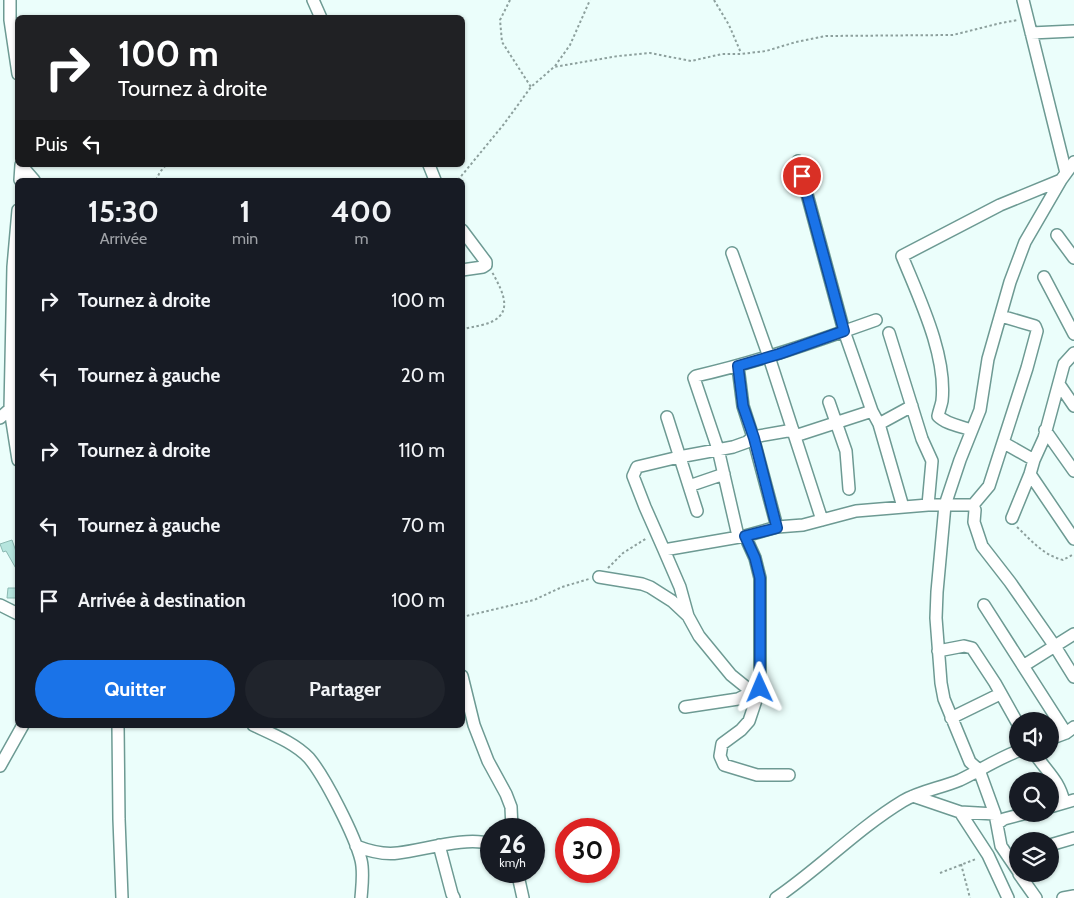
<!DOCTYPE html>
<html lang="fr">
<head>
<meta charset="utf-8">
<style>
  :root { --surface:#171b24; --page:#20242c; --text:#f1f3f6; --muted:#9ea1a6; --accent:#1a73e8 }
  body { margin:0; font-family:Cabin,sans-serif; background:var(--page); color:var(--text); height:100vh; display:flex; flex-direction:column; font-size:19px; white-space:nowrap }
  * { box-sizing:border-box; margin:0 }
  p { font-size:16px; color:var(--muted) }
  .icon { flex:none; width:28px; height:28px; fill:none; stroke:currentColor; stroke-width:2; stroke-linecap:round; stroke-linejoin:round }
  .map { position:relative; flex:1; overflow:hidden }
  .drawer { position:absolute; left:15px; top:178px; width:450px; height:550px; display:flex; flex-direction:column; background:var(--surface); border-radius:8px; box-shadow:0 1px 4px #0004 }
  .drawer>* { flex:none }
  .hud { position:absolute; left:15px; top:15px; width:450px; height:152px; border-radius:8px; box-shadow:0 1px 4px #0004; background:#202124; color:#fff; overflow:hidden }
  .controls { position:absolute; left:1009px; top:712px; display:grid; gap:10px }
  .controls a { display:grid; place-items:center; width:50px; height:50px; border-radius:50%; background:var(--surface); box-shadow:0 1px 4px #0004; font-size:25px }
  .speed { position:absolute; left:480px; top:818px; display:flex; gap:10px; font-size:25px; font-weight:700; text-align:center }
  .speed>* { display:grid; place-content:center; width:65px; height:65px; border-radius:50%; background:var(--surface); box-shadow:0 1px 4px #0004; line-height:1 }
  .speed small { font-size:12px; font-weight:400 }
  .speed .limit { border:8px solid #d22; background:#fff; color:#111 }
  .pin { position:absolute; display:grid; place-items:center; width:42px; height:42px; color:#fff; margin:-21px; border:2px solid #fff; border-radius:50%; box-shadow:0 1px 5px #0007 }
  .me { position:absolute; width:55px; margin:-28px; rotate:359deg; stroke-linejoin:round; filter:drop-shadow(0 0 4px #0008) }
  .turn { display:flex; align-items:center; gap:18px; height:105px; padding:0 20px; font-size:22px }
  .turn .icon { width:65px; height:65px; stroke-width:2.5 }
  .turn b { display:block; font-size:35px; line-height:42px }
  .then { display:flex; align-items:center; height:48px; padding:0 20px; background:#0003; gap:10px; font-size:19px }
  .eta { display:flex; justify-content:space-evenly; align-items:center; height:85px; text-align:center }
  .eta b { font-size:30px; font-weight:700; line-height:35px }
  .cta { display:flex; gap:10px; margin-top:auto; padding:10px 20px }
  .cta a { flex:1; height:58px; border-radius:30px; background:var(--accent); color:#fff; font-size:20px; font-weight:700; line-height:58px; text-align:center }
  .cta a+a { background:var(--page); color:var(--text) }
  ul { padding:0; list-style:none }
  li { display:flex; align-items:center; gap:15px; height:75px; padding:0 20px }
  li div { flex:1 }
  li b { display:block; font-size:19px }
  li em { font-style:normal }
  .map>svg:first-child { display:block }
  .building { fill:#b6e5de; stroke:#8cbab3 }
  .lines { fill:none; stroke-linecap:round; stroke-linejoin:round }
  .minor-casing { stroke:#6d9a93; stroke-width:14 }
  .path { stroke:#8da09d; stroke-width:2; stroke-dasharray:2.5 2.5; stroke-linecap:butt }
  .minor { stroke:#fff; stroke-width:11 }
  .route-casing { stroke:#114b97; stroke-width:12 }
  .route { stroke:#1a73e8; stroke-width:9 }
</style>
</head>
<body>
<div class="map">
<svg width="1074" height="898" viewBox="0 0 1074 898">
  <rect width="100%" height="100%" fill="#ebfefb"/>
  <path class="building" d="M12,540l6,17v15l-12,-21 -3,1 -3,-8z
    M8,588h9l-1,10h-9z"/>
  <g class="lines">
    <g class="minor-casing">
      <path id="minor" d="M10,0v20l8,54
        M313,0l8,18
        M1023,0l43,173
        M1031,33l43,-2
        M798,161l46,170 28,80 7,13 24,83
        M21,165l13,15
        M429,165l6,15
        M20,180l1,-15
        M18,210l-5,57 -3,142 8,51
        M462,230l24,32v3l-3,2 -21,3
        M1057,235l17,23
        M732,253l37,104 53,163
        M1044,277l30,57
        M889,333l33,106 10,22 -4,44
        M738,367l5,39 10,31 24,90
        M1059,384l15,22
        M829,402l17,49 3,38
        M667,417l30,94
        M0,418l10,-9
        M879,424l33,-18
        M971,430c-11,-4 -25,-6 -33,-14 1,-5 3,-10 4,-15 5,-46 -23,-103 -40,-145l98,-51 61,-25
        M1045,430l29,41
        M795,436l77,-25
        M1004,443l30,17 -4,14 44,65
        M1034,460l10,-22 20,-74 10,-11
        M689,486l35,-12
        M973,505l16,-19 38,-118 10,-37 -2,-5 -34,-10
        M1012,518l18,-44
        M738,536l-20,-87 -24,-71 2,-2c62,-14 121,-35 180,-56
        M745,536l10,22 5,20v110l-11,33 -8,9 -19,14 -2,12 4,9 33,10h32
        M664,550l-19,-43 -12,-31 4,-9 42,-10 54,-10 14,-5 6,-5 40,-7
        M599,577l43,7 8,3 22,14 16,15 11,20 32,39 21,17 8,-4
        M0,605l18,9
        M984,605l82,128
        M688,616l-8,-29 -16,-37 81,-14 32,-9 26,-2 53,-14 72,-6h45l2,5 -1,12 8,24 28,36 46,66 18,29
        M938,651l26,-5 8,2 23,35 23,41
        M1023,666l51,-32
        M462,676l12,49 14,36 18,33 5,13 1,22
        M685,707l53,-8 14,-7
        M951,718l49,-24
        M118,725l1,94 3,79
        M253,725c19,9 42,18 56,33 16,19 46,78 52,102 3,12 1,25 0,38
        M1050,739l16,-6 8,-6
        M1035,754c12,18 24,26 29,48
        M0,766l23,-41
        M913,796l47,16 35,2
        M1050,807l24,-7
        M960,812l28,43 20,43
        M997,824l7,-5 19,-5
        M439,845l13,49 2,4
        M1050,845l24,-7
        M356,846c13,5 28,9 42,7 27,-3 68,-17 93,-9
        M517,871l6,27
        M1018,871l-17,-25 -6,-32 -16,-44 -9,-8 -26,-63 -3,-16 -5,-65 1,-26 8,-87 15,-45 20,-50 8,-51 22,-77 15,-40 36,-62 13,-18
        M1019,874l17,24
        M776,898c44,-30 81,-69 127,-97 17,-10 38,-13 57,-21 19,-9 37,-21 58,-29
        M1063,898l11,-2"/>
    </g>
    <path class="path" d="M510,0l-10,20 2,22 29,45
      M714,0l15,25 12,28
      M555,66l15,-21 20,-45
      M156,180l4,-8 6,-7
      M458,180l46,-56 27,-37 23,-20 64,-11 32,-3 41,8 31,-7h19l25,-3 30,-9 30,-6 127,-1 48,-12 17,-3
      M462,330c7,-3 13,-3 20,-5 33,-8 23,-30 10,-53
      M1017,527c15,14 26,28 46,33l11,-6
      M608,568l15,-15 24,-15
      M462,617l72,-17 28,-13 27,-8
      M961,864l9,34
      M940,873l36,-14"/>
    <use href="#minor" class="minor"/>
  </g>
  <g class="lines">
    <g class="route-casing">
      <path id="route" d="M760,688v-110l-5,-20 -10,-22 32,-8 -23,-90 -11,-32 -5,-40 41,-12 65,-23 -42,-155"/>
    </g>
    <use href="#route" class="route"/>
  </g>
</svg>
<div class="controls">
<a><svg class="icon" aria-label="sound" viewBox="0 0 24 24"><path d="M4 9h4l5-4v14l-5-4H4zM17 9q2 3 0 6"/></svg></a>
<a><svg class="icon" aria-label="search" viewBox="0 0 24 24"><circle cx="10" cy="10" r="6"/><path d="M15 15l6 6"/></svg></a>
<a><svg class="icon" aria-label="layers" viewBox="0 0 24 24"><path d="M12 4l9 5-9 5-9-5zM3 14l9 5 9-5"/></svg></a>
</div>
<div class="speed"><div>26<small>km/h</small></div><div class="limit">30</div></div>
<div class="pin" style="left:802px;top:176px;background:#d93025"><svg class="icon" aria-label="arrive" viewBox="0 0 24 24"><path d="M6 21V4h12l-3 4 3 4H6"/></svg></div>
<svg class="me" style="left:760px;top:688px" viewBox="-20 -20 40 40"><path d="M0-17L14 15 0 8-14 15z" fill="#1a73e8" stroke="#fff" stroke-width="4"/></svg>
<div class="hud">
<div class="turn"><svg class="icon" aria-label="right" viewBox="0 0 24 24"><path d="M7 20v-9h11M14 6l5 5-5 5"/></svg><div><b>100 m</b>Tournez à droite</div></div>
<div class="then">Puis<svg class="icon" aria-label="left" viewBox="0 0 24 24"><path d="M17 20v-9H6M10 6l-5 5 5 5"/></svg></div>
</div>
<section class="drawer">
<div class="eta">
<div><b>15:30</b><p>Arrivée</p></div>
<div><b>1</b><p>min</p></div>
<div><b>400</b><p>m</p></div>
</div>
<ul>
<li><svg class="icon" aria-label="right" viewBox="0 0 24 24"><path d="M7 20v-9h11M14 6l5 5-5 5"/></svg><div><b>Tournez à droite</b></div><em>100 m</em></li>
<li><svg class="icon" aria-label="left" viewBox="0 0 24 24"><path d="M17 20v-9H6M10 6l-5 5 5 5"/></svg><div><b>Tournez à gauche</b></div><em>20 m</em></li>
<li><svg class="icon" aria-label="right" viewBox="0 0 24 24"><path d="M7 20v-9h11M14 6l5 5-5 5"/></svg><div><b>Tournez à droite</b></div><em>110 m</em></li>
<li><svg class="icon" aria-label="left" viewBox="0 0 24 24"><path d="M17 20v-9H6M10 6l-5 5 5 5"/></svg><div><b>Tournez à gauche</b></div><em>70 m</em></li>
<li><svg class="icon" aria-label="arrive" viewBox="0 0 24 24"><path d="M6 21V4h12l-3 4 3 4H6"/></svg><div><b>Arrivée à destination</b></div><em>100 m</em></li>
</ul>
<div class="cta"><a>Quitter</a><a>Partager</a></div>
</section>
</div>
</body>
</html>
